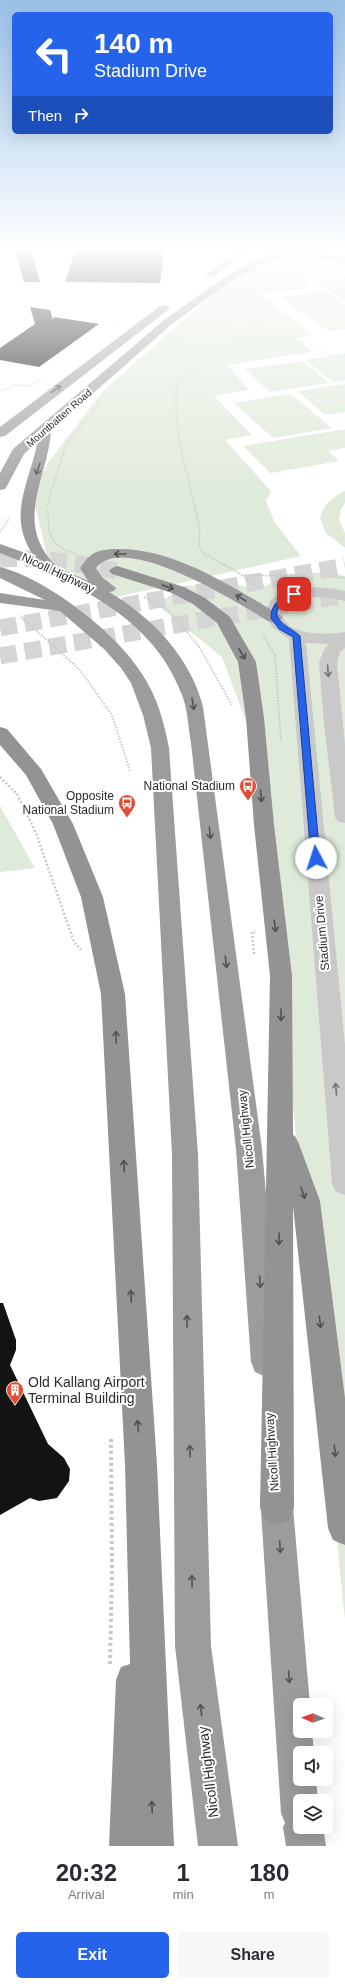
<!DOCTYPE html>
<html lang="en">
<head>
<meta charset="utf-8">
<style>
  :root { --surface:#fff; --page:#f7f7f7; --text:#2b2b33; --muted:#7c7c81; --accent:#2563eb }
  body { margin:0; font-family:Helvetica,sans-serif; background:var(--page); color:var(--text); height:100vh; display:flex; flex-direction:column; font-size:15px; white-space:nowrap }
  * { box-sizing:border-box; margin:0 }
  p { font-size:13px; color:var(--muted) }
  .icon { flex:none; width:22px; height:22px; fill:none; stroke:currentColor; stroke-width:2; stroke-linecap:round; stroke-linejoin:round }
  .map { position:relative; height:1846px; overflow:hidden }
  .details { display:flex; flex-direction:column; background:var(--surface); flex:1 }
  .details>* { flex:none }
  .top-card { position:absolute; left:12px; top:12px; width:321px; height:122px; border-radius:6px; box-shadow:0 4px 16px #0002; background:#2563eb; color:#fff; overflow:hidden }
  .needle { width:26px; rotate:272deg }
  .controls { position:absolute; left:293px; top:1698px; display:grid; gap:8px }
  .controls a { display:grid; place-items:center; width:40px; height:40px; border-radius:6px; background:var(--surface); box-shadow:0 4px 16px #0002; font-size:20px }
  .pin { position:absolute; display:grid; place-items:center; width:34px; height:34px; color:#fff; margin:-17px; border-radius:8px; box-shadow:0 2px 6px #0006 }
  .me { position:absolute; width:44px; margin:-22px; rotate:355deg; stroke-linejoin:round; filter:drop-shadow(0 0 3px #0008) }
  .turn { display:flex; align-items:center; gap:14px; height:84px; padding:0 16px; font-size:18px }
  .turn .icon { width:52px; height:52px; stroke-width:2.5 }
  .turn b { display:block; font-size:28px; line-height:34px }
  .then { display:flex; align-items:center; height:38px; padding:0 16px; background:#0003; gap:8px; font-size:15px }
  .eta { display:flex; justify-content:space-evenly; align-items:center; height:68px; text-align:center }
  .eta b { font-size:24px; font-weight:700; line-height:28px }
  .primary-button { display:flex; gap:8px; margin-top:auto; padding:8px 16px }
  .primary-button a { flex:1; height:46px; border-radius:6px; background:var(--accent); color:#fff; font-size:16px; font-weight:700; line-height:46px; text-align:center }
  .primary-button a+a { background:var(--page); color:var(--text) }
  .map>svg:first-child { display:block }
  .green { fill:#dfeada }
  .building { fill:#131313 }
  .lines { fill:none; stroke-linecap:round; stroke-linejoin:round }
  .motorway-tunnel { stroke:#d5d5d5; stroke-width:17; stroke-dasharray:17 8; stroke-linecap:butt }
  .path-far4 { stroke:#c9c9c9; stroke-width:1; stroke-dasharray:1 1; stroke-linecap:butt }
  .path-far3 { stroke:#c9c9c9; stroke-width:1.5; stroke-dasharray:1 1; stroke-linecap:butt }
  .path-far2 { stroke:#c9c9c9; stroke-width:2; stroke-dasharray:1.5 1.5; stroke-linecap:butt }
  .path-far1 { stroke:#c9c9c9; stroke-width:2.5; stroke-dasharray:2 2; stroke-linecap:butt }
  .path { stroke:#c9c9c9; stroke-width:4; stroke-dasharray:3 3; stroke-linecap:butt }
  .tertiary { fill:#c9c9c9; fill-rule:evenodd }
  .primary { fill:#a4a4a4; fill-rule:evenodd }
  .trunk { fill:#9c9c9c; fill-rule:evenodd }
  .motorway { fill:#939393; fill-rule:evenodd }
  .path-bridge { stroke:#c9c9c9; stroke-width:1; stroke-dasharray:1 1; stroke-linecap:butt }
  .oneway { stroke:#5c5c5c }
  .oneway2 { stroke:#535353 }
  .oneway3 { stroke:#505050 }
  .oneway4 { stroke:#737373 }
  .route { fill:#2563eb; stroke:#184099 }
  .labels { text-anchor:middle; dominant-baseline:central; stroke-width:4; stroke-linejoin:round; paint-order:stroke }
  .far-street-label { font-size:10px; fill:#2c2c2c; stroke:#fff }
  .street-label { font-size:12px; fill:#2c2c2c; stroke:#fff }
  .poi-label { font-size:12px; fill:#2c2c2c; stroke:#fff; text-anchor:end }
  .near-poi-label { font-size:14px; fill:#2c2c2c; stroke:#fff; text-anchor:start }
  .near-street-label { font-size:14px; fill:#2c2c2c; stroke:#fff }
</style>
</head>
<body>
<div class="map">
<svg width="345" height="1846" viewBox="0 0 345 1846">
  <rect width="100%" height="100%" fill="#fff"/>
  <path class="green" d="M317,261l28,6v5l-46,6 12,10 -50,6 51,41 -16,3 16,14 -85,13 22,25 -35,6 38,39 -27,5 46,51 -5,10 9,22 26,33 -189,42 -62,-30 -18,-76 16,-29 54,-71 128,-113 41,-16z
    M345,277v24l-31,-20z
    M325,291l20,13v25l-17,2 -48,-34z
    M345,354v26l-12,2 -28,-22z
    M303,361l26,22 -59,9 -25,-23z
    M345,384v28l-20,3 -28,-24z
    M291,394l41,34 -59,10 -39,-35z
    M345,429v19l-17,3 -2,-2 13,12 -69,12 -27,-27z
    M345,491v12l-4,6 -2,11 6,13v15l-19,-15 -6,-15c4,-14 12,-21 25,-27z
    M329,572l16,4v1044l-88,-869 -35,-94 -66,-53 32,-18 35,-3 36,6 29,-15z
    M0,806l35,62 -35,4z"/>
  <path class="building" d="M14,249h17l9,33h-16z
    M76,249h89l-5,34 -95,-1z
    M30,307l20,3 3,10 1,-3 45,7 -60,43 -39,-7v-12l35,-24z
    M0,1303h3l13,37v10l-6,15 38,79 16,14 6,11 -1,12 -12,17 -18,3 -9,-3 -30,17z"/>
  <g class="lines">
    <path class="motorway-tunnel" d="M0,559c40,-2 78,4 117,12
      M0,628l345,-62
      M0,656l345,-61"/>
    <path class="path-far4" d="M195,322l33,5 20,11 60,5 21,13 16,-2
      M174,337l6,-1 12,-12
      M32,384l3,-3 8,1
      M178,384l3,-6 10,-8 64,-42 5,-12 17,-20 32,-17 28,-6"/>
    <path class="path-far3" d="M178,383l-2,4c0,12 0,25 1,37 4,35 16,68 22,103 2,11 -4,20 7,28
      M2,391l13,-6 15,1 3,-3
      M47,505l19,-60 34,-42
      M47,510c2,6 1,12 2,19 2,15 15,22 29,25
      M0,532l10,-15"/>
    <path class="path-far2" d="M205,554l37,21 59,1
      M242,575l12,10
      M328,576l17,2
      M144,597l23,12 31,36 34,60
      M21,617l59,53 32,45 18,56
      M263,634l12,22 6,86"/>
    <path class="path-far1" d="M0,777l17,17 19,39 38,109 7,8
      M254,954l-2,-22h3"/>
    <path class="path" d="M110,1664l2,-94 -1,-131"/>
    <path class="tertiary" d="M306,587l22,1 17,3v10c-84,-20 -83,44 0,31v16l-5,4 -3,11 8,82v78l-7,-1 -3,-5 -11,-93 -5,-61 5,-13 5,-6 -23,-1 39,402v150l-10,-4 -3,-8 -43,-544 -17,-12 -6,-13c1,-20 24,-24 40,-27z"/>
    <path class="primary" d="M245,249h14l-18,8 -28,20h-6l-2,-2 30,-22z
      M277,249h13l-8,6 26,-2 37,3v6l-37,-3 -39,2 -35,18 -62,45 -148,130 -17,32 -2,3 -5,1v-17l13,-24 151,-129 64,-45z
      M164,305l4,1 1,2 -1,2 -163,126 -5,1v-10l160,-121z"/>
    <path class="trunk" d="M45,427l6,4c-3,47 -38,91 4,134 6,5 25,12 33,16l-8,-13c3,-4 6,-9 10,-12 6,-6 18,-7 26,-7 56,-2 117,38 164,66l2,3 -2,3 -6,2 -6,-2c-30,-18 -144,-90 -172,-53l6,9 14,11 -2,3 -5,1c43,25 82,66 94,115l59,442 19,213 -4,10 -11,5 -11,-5 -4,-10 -15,-213 -45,-406c-3,-16 -3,-33 -9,-48 -29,-79 -109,-113 -182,-142v-9l34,12c-31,-44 1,-80 5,-125z
      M0,567c47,12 117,66 142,107 15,22 22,48 27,74l29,407 13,491 27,200h-40l-23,-200 -3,-491 -21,-407 -8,-33 -12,-32 -10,-15 -17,-19 -44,-38 -60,-8v-10l45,7 -45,-22z
      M276,1480l12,4 4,12 18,209h-10v26h12l2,22h-14v26h16l2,22h-18v26h23l3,19h-40l-3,-19 2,-4 -4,-10 -21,-317 4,-12z"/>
    <path class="motorway" d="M117,566l67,21 21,11 25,19 26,45 8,56 10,107 18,151 1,159 2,1 4,8 21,57 25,197v147l-12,-5 -5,-12 -35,-322 1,302 -5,12 -12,5 -12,-5 -5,-12 10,-532 -16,-151 -8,-107 -8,-56 -21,-39 -24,-19 -21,-11 -60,-19 -3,-3 3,-3z
      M0,727l7,2 34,40 32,55 30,73 22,97 32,471 17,381h-65l7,-166 5,-13 9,-3 -5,-199 -24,-471 -20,-97 -28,-73 -27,-49 -26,-30z"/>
    <path class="path-bridge" d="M115,327l67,10"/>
  </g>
  <defs><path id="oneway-shaft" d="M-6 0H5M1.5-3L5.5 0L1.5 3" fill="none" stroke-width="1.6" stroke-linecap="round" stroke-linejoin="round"/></defs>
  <use class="oneway" href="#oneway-shaft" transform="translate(56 389) rotate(-37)"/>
  <g class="oneway2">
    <use href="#oneway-shaft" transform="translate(38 469) rotate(109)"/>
    <use href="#oneway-shaft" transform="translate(120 554) rotate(-180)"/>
    <use href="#oneway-shaft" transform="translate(241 598) rotate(-149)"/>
    <use href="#oneway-shaft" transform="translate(193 704) rotate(80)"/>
    <use href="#oneway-shaft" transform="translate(210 833) rotate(83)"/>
    <use href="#oneway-shaft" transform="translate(226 962) rotate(83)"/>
    <use href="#oneway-shaft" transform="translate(260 1282) rotate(86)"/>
    <use href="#oneway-shaft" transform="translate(187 1321) rotate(-91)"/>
    <use href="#oneway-shaft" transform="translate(190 1451) rotate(-91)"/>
    <use href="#oneway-shaft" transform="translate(280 1547) rotate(86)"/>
    <use href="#oneway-shaft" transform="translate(192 1581) rotate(-91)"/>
    <use href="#oneway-shaft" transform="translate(289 1677) rotate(86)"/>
    <use href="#oneway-shaft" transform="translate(201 1710) rotate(-97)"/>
  </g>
  <g class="oneway3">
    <use href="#oneway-shaft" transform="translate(168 587) rotate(20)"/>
    <use href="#oneway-shaft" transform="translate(242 654) rotate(61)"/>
    <use href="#oneway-shaft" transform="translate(261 796) rotate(85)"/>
    <use href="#oneway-shaft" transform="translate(275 926) rotate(83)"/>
    <use href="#oneway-shaft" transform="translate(281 1015) rotate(90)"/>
    <use href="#oneway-shaft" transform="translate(116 1037) rotate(-93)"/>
    <use href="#oneway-shaft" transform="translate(124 1166) rotate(-93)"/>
    <use href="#oneway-shaft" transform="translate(303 1193) rotate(70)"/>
    <use href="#oneway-shaft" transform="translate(279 1239) rotate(91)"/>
    <use href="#oneway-shaft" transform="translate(131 1296) rotate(-93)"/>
    <use href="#oneway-shaft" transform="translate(320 1322) rotate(83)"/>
    <use href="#oneway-shaft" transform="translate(138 1426) rotate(-94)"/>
    <use href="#oneway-shaft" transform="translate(335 1451) rotate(83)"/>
    <use href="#oneway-shaft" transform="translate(152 1807) rotate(-92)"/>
  </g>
  <g class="oneway4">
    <use href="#oneway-shaft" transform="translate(328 671) rotate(86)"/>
    <use href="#oneway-shaft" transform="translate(336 1089) rotate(-95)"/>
  </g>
  <linearGradient id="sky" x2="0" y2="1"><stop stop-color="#9ac1e8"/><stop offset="0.49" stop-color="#fff"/><stop offset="1" stop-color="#fff" stop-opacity="0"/></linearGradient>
  <rect width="345" height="508" fill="url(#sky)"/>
  <path class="route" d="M292,593l5,1c-4,4 -10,5 -14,9 -18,16 8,24 17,33l20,222 -4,3 -5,-3 -18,-221 -14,-8 -8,-11c0,-14 8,-19 21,-25z"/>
  <defs>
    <g id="bus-pin" transform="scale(0.9)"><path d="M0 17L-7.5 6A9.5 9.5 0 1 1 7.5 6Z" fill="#de4d34" stroke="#fff"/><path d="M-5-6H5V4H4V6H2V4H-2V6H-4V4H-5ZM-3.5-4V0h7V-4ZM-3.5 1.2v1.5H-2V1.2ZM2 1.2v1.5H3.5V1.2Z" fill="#fff"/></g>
    <g id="building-pin" transform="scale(0.9)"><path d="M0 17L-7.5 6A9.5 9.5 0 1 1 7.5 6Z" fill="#de4d34" stroke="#fff"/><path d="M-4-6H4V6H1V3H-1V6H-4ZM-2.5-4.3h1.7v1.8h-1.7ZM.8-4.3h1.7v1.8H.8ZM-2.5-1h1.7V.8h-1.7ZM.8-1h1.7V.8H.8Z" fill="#fff"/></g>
  </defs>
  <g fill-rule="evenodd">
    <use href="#bus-pin" x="248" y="786"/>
    <use href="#bus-pin" x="127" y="803"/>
    <use href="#building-pin" x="15" y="1390"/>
  </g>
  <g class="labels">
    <g class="far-street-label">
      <text transform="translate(59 418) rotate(-41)">Mountbatten Road</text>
    </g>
    <g class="street-label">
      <text transform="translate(58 573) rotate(25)">Nicoll Highway</text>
      <text transform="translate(322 933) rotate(-95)">Stadium Drive</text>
      <text transform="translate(246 1129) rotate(-96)">Nicoll Highway</text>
      <text transform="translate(272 1452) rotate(-94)">Nicoll Highway</text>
    </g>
    <g class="poi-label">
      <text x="235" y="786">National Stadium</text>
      <text x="114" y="796">Opposite<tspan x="114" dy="14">National Stadium</tspan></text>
    </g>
    <g class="near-poi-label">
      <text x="28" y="1382">Old Kallang Airport<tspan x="28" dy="16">Terminal Building</tspan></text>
    </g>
    <g class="near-street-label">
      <text transform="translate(208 1772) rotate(-97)">Nicoll Highway</text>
    </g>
  </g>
</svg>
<div class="controls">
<a><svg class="needle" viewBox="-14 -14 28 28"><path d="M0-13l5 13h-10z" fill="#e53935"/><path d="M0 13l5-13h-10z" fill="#7c7c81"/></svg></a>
<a><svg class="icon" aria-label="sound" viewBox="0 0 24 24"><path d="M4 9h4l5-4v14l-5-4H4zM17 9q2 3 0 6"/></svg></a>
<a><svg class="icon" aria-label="layers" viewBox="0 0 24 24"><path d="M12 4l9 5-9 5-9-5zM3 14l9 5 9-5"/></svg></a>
</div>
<div class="pin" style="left:294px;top:594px;background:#d93025"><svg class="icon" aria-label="arrive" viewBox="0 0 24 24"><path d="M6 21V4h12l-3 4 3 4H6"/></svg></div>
<svg class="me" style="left:316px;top:858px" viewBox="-20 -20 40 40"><circle r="19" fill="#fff"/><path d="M0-13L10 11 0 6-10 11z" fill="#2563eb"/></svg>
<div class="top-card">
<div class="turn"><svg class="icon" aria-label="left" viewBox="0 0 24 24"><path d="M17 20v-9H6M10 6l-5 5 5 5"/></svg><div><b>140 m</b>Stadium Drive</div></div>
<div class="then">Then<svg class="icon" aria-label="right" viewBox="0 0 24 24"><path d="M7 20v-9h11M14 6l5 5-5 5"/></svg></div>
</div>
</div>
<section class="details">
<div class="eta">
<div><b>20:32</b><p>Arrival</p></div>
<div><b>1</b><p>min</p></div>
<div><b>180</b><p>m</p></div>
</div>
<div class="primary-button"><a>Exit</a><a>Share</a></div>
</section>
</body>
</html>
